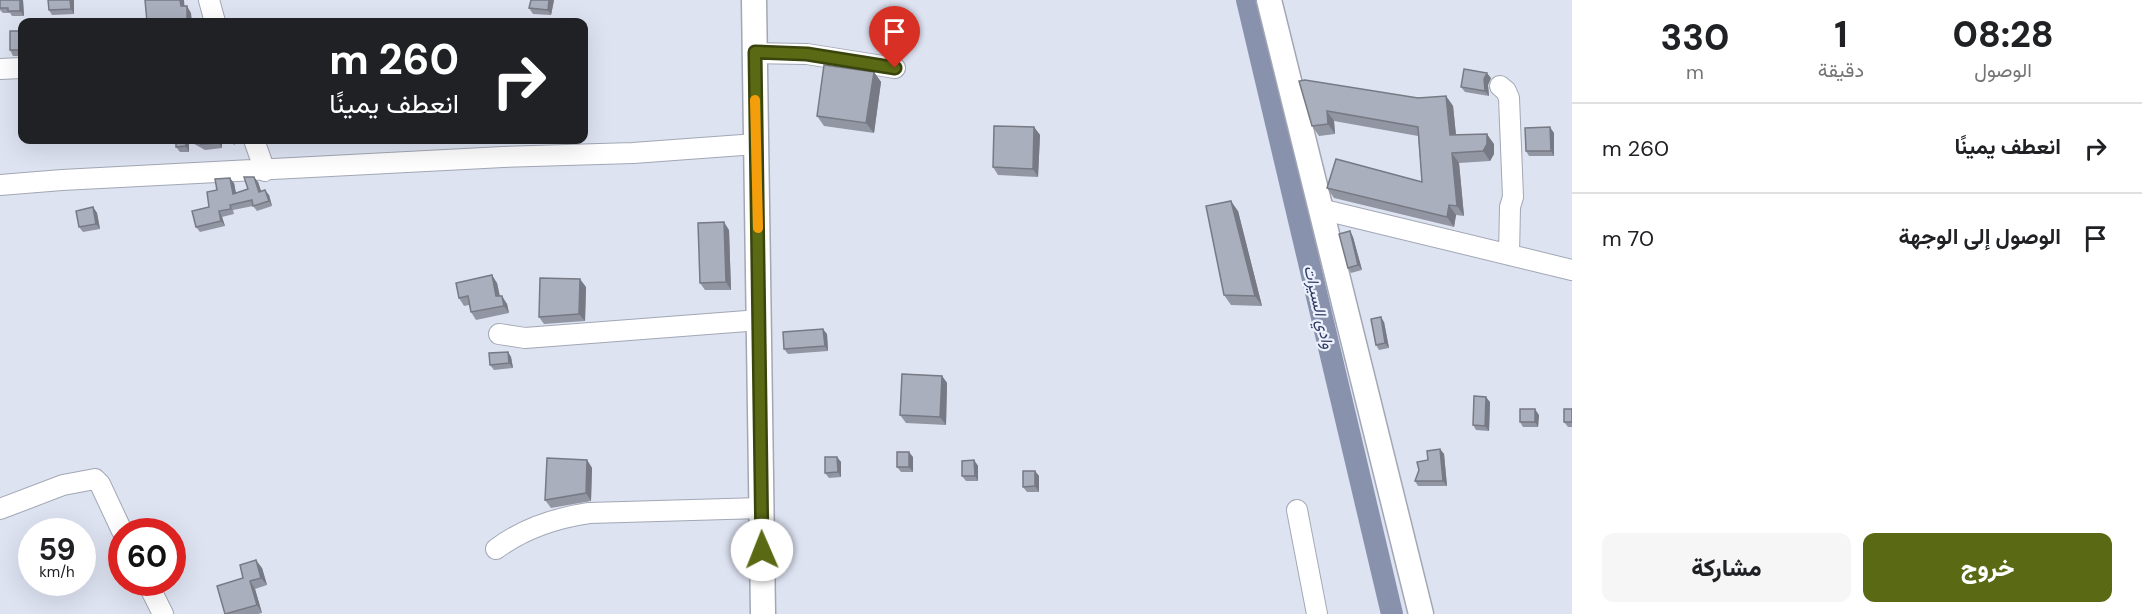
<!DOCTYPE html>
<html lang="ar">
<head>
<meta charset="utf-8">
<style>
  :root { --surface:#fff; --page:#f6f6f6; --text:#202124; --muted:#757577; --line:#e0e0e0; --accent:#5a6a14 }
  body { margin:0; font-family:"DM Sans",Vazirmatn,sans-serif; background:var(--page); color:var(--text); direction:rtl; height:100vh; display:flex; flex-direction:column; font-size:22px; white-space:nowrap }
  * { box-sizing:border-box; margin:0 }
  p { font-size:20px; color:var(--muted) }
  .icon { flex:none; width:33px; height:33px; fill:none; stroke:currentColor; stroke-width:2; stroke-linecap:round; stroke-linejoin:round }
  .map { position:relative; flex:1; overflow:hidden; direction:ltr }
  .panel { display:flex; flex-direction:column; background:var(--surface); width:570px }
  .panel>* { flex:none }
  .top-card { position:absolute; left:18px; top:18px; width:570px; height:126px; border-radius:12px; box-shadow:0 6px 24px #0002; direction:rtl; background:#202124; color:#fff; overflow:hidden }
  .speed { position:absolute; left:18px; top:518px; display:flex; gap:12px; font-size:30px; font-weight:700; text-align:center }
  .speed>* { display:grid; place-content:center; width:78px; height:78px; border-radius:50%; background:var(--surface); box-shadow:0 6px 24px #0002; line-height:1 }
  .speed small { font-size:15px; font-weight:400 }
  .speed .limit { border:9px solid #d22; background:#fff; color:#111 }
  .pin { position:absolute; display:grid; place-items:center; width:51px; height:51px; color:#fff; margin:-62px -26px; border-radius:50% 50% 50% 0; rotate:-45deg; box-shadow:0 0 6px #0007 }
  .pin .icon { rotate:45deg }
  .me { position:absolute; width:66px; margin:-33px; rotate:359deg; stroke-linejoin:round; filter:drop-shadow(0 0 4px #0008) }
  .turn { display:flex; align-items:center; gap:21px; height:126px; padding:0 30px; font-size:27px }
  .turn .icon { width:78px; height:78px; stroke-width:2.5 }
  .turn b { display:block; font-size:42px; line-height:51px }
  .eta { display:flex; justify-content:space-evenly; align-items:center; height:102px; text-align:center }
  .eta b { font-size:36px; font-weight:800; line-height:42px }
  .primary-button { display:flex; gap:12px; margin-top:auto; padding:12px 30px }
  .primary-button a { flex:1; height:69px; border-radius:12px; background:var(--accent); color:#fff; font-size:24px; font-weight:800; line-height:69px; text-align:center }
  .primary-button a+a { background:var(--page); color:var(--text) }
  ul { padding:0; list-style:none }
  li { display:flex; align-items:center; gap:18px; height:90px; padding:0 30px; border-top:2px solid var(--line) }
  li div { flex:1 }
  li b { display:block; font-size:22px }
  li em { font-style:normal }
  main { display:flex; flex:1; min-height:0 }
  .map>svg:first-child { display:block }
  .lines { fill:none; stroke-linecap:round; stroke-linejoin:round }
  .river { stroke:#8892ad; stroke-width:22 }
  .minor-casing { stroke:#a2a7b5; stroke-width:22 }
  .major-casing { stroke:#a2a7b5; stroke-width:27 }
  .minor { stroke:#fff; stroke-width:20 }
  .major { stroke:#fff; stroke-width:24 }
  .wall { fill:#9296a3 }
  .shaded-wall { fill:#777a84 }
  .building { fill:#aaafbd; stroke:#777a84; stroke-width:1.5 }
  .route-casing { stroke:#3a450d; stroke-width:15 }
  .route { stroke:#5a6a14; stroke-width:10 }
  .slow { stroke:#f59e0b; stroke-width:10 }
  .labels { text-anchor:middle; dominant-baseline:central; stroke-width:4.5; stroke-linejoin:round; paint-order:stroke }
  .water-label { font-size:16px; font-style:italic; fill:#2f3b63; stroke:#ecf1fc }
</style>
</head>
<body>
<main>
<section class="panel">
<div class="eta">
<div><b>08:28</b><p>الوصول</p></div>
<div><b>1</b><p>دقيقة</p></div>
<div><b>330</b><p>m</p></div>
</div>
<ul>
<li><svg class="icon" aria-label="right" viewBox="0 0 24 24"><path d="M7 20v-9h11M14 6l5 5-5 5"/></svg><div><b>انعطف يمينًا</b></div><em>260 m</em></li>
<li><svg class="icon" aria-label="arrive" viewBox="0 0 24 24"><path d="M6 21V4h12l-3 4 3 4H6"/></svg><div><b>الوصول إلى الوجهة</b></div><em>70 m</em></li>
</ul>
<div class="primary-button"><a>خروج</a><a>مشاركة</a></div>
</section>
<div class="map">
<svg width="1572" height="614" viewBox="0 0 1572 614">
  <rect width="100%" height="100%" fill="#dee3f2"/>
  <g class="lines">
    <path class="river" d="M1247,0l145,614"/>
    <g class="minor-casing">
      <path id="minor" d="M209,0l6,22
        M755,53l52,1 88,14
        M0,69l22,-1
        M1500,86l6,5 3,7 4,99 -3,10 -1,48
        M254,140l11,31
        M0,185l62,-5 441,-23 130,-4 123,-9
        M1320,209l252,61
        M499,334l26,4 235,-18
        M0,509l63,-24 32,-6 5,5 22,47
        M1297,510l20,104
        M496,549c28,-21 59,-31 93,-36l172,-5
        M147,582l16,32"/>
    </g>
    <g class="major-casing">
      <path id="major" d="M754,0l9,614
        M1269,0l152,614"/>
    </g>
    <use href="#minor" class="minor"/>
    <use href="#major" class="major"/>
  </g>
  <path class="wall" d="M0,0h23l1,16h-12l-2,-3h-7l-3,-3z
    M48,0h26v14l-22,1 -3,-5z
    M531,0h23l-3,15 -18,-1 -4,-6z
    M22,31v25h-9l-3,-6z
    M874,72l7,10 -7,51 -50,-7 -7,-10z
    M1491,78l-3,7 1,11 -24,-4 -4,-5z
    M1299,81l119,17 28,-2 7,10 3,29 38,9v10l-4,7 -31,2 5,53 -8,-1 -2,12 -120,-29 -7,-10 95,-6 -4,-46 -84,-15 1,13 -16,2 -7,-10z
    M1034,127l6,8 -2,42 -40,-2 -5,-8z
    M1554,133v23h-25l-3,-5z
    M176,140h46v8l-17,2 -16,-9v11h-9l-4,-5z
    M225,140h10v5z
    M258,182l3,9 8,4 3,11 -15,5 -4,-5 -20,4 1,4 -12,3 3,9 -25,6 -4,-5 13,-20 8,-17 17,-7 2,10 12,-4z
    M93,207l4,6 3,16 -17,3 -4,-5z
    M1238,211l24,95 -31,-1 -7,-10z
    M729,230l2,60h-26l-5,-7z
    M1350,231l3,6 9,33 -11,3 -3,-5z
    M497,283l3,13 7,8 2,9 -33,7 -5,-8 -2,-7 -5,1 -5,-8z
    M586,287l-1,34 -41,3 -5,-7z
    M1384,322l5,26 -10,2 -3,-5z
    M827,334l1,17 -40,3 -4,-5z
    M508,352l3,5 2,11 -19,2 -4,-5z
    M942,376l5,7 -1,42 -40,-2 -6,-8z
    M1490,402l-1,29 -13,-1 -3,-5z
    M1572,409v18h-4l-4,-5z
    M1539,415l-1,12h-15l-3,-5z
    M1440,449l4,5 3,32h-29l-3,-5 13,-21z
    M837,457l4,5v15l-12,1 -4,-5z
    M913,457v15h-12l-4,-5z
    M587,460l5,8 -1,33 -40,7 -6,-8z
    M974,460l4,6v15h-12l-4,-5z
    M1035,471l4,5v16h-12l-4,-5z
    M262,568l5,17 -12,4 7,24 -4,1h-33l18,-36z"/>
  <path class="shaded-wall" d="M20,0h3l1,16 -4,-5z
    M70,0h4v14l-3,-5z
    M180,0h4l1,13 -4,-7z
    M549,0h5l-3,15 -3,-5z
    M187,6l4,7 1,9h-5z
    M874,72l7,10 -7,51 -8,-10z
    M1487,73l4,5 -3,7 1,11 -4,-5 -1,-12z
    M1446,96l7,10 4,39 -7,-10z
    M1327,111l7,10 1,13 -7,-10z
    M1034,127l6,8 -2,42 -5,-8z
    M1550,127l4,6v23l-3,-5z
    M1487,134l7,10v10l-4,7 -7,-10z
    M185,140h3l1,1v11l-3,-6z
    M219,140h3v8l-3,-5z
    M1452,153l7,10 5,53 -7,-10z
    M254,177l4,5 5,15 -4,-5z
    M230,178l4,5 3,16 -4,-5z
    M265,190l4,5 3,11 -3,-5z
    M1231,201l7,10 24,95 -7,-10z
    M1449,205l7,10 -2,12 -7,-10z
    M93,207l4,6 3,16 -4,-5z
    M219,211l3,6 3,9 -4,-5z
    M724,222l5,8 2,60 -5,-8z
    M1350,231l3,6 9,33 -4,-5z
    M492,275l5,8 4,20 -5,-7z
    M580,279l6,8 -1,34 -6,-7z
    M502,296l5,8 2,9 -5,-7z
    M1381,317l3,5 5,26 -4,-5z
    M823,329l4,5 1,17 -3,-5z
    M508,352l3,5 2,11 -4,-5z
    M942,376l5,7 -1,42 -6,-8z
    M1486,397l4,5 -1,29 -4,-5z
    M1535,409l4,6 -1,12 -3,-5z
    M1440,449l4,5 3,32 -4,-5z
    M909,452l4,5v15l-4,-5z
    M837,457l4,5v15l-3,-5z
    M587,460l5,8 -1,33 -5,-8z
    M974,460l4,6v15l-3,-5z
    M1035,471l4,5v16l-4,-6z
    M256,560l6,8 5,17 -6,-7z
    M250,581l5,8 7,24 -5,-8z"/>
  <path class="building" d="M0,0h20v11h-12v-3h-8z
    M48,0h22l1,9 -22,1z
    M145,0h35l1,6h6v16h-40z
    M531,0h18l-1,10 -19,-2z
    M10,31h12v19h-12z
    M824,65l50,7 -8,51 -49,-7z
    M1464,69l23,4 -3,6 1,12 -24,-4z
    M1305,80l113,18 28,-2 4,39 37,-1v10l-4,7 -31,2 5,53 -8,-1 -2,12 -120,-29 9,-29 86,23 -4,-55 -91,-16 1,13 -16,2 -13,-45z
    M994,126l40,1 -1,42 -40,-2z
    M1550,127l1,24h-25l-1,-23z
    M176,140h9l1,6 -10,1z
    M193,140h26v3l-18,1z
    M244,177h10l5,15 6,-2 4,11 -16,5 -1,-6 -22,5 1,4 -12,2 2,10 -25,6 -4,-16 17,-4 -2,-15 10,-2 -2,-11 15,-1 3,16 15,-5z
    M1231,201l24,95 -31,-1 -18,-89z
    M93,207l3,17 -17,3 -3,-16z
    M724,222l2,60 -26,1 -2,-60z
    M1350,231l8,34 -10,3 -9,-34z
    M492,275l4,21h6l2,10 -33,6 -3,-16 -9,2 -3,-15z
    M540,278l40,1 -1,35 -40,3z
    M1381,317l4,26 -9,2 -5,-26z
    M823,329l2,17 -41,3 -1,-17z
    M508,352l1,11 -19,2 -1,-12z
    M902,374l40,2 -2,41 -40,-2z
    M1474,396l12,1 -1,29 -12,-1z
    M1520,409h15v13h-15z
    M1564,409h8v13h-8z
    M1440,449l3,32h-28l4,-11 -2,-8 11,-2 -1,-9z
    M897,452h12v15h-12z
    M825,457h12l1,15 -13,1z
    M547,458l40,2 -1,33 -41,7z
    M974,460l1,16h-13v-15z
    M1023,471h12v15l-12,1z
    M256,560l5,18 -11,3 7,24 -32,9 -8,-28 26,-8 -3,-13z"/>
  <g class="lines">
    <g class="route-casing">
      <path id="route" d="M762,550l-7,-498 52,2 88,14"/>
    </g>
    <use href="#route" class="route"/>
    <path class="slow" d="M755,100l3,128"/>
  </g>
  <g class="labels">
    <g class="water-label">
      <text transform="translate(1319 307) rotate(77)">وادي السيرات</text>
    </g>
  </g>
</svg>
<div class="speed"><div>59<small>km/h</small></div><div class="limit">60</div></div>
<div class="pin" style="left:895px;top:68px;background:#d93025"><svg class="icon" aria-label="arrive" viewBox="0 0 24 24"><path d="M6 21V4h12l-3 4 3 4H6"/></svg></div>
<svg class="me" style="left:762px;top:550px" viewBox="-20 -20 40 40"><circle r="19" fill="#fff"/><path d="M0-13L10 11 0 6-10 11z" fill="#5a6a14"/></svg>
<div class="top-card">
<div class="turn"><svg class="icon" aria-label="right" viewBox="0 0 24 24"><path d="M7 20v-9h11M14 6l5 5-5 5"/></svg><div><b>260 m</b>انعطف يمينًا</div></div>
</div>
</div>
</main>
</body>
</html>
